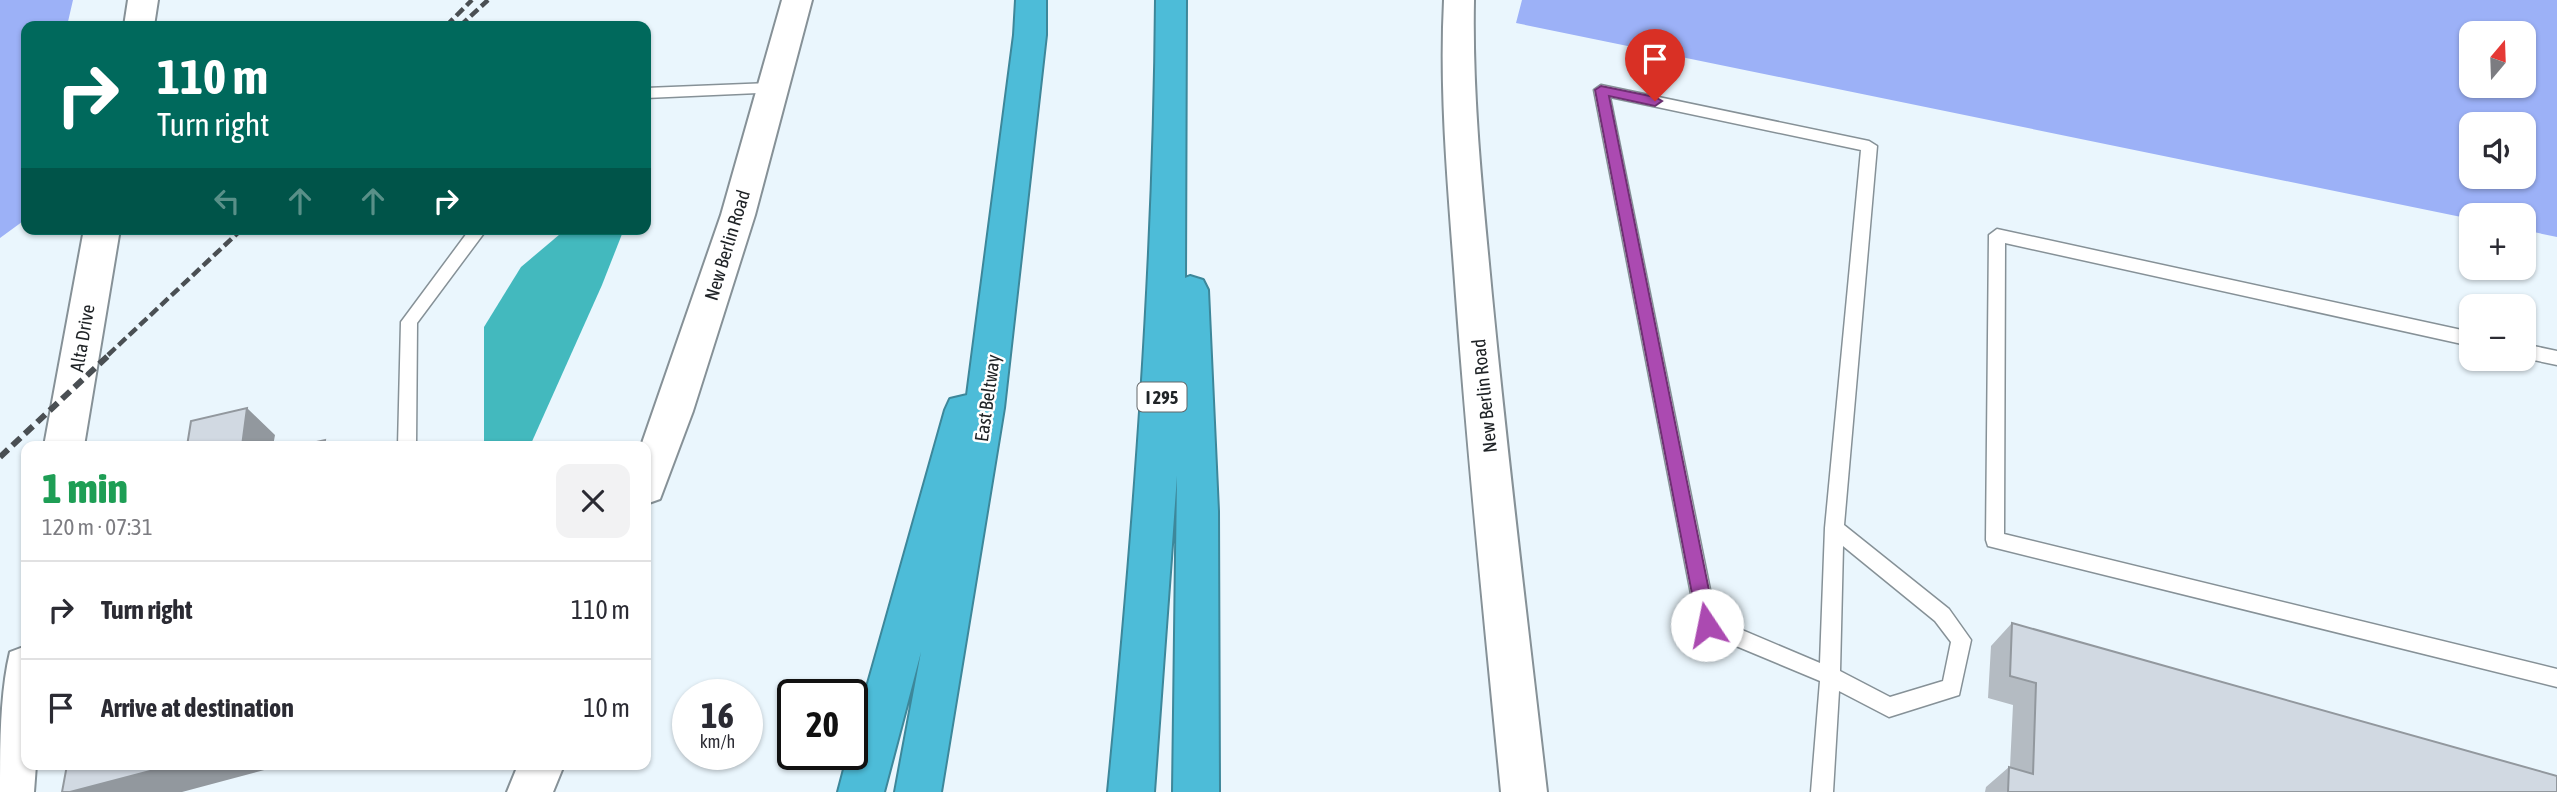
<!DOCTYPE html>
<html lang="en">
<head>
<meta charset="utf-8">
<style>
  :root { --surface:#fff; --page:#f2f2f3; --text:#2b2b33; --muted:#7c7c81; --line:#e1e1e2 }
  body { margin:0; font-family:"Asap Condensed",sans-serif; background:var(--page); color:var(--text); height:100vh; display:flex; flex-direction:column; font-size:26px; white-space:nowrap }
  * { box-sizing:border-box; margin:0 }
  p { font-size:23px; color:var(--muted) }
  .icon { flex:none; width:38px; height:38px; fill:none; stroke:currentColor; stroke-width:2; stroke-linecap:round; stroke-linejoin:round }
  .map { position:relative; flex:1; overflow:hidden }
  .side { position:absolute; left:21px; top:441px; width:630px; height:329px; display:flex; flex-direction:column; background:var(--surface); border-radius:14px; box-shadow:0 2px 5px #0004 }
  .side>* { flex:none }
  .hud { position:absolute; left:21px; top:21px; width:630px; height:214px; border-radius:14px; box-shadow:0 2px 5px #0004; background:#00695c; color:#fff; overflow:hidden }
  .needle { width:46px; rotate:19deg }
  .fabs { position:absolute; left:2459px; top:21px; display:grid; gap:14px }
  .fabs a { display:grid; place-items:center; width:77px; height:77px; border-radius:14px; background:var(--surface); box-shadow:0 2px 5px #0004; font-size:35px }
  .speed { position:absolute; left:672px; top:679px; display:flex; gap:14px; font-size:35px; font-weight:700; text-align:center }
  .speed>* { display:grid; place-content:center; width:91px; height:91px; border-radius:50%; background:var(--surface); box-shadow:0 2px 5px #0004; line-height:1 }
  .speed small { font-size:18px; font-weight:400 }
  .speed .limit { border:4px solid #111; border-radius:10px; background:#fff; color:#111 }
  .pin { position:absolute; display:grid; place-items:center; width:60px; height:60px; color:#fff; margin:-72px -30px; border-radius:50% 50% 50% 0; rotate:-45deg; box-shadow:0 0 7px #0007 }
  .pin .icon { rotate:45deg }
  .me { position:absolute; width:77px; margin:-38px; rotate:349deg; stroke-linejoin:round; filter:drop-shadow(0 0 5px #0008) }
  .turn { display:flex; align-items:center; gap:24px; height:147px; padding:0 21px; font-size:32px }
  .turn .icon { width:91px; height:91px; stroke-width:2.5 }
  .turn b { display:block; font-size:49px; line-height:60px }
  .lanes { display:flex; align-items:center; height:66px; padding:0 21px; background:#0003; justify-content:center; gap:35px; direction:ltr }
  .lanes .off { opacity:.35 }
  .round { display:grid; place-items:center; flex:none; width:74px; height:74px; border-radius:14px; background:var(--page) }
  .overview { display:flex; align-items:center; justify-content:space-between; height:119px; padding:0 21px }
  h1 { font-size:42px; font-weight:800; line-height:52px; color:#1e9e55 }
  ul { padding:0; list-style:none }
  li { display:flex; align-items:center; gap:21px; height:98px; padding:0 21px; border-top:2px solid var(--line) }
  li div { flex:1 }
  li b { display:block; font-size:26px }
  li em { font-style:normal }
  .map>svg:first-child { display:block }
  .forest { fill:#9cb1f7; fill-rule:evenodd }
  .water { fill:#43b9be }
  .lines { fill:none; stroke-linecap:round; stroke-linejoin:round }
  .lane-casing { stroke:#869197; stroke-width:3 }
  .secondary-casing { stroke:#869197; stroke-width:4 }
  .highway-casing { stroke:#3d879a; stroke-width:4 }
  .lane { fill:#fff; fill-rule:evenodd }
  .secondary { fill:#fff; fill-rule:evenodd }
  .highway { fill:#4dbcd8; fill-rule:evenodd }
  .rail-far1 { stroke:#4a4f53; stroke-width:4.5; stroke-dasharray:10 4.5; stroke-linecap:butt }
  .rail { stroke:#4a4f53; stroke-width:6; stroke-dasharray:11 6; stroke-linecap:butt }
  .wall { fill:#b4bbc2 }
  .shaded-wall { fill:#92989e }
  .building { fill:#d1d9e2; stroke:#92989e; stroke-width:2 }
  .route { fill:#ab4ab1; stroke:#6f3073; stroke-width:2 }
  .labels { text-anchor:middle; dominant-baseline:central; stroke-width:5; stroke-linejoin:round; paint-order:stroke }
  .shield { fill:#fff; stroke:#636668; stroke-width:2 }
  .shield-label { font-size:18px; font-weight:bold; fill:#202427 }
  .street-label { font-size:19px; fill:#202427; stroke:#fff }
</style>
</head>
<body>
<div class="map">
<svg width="2557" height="792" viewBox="0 0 2557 792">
  <rect width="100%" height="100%" fill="#eaf6fd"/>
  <path class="forest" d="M0,0h73l-6,26h-41v193l-26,19z
    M1522,0h1035v237l-33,-7v-15h-53v4l-955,-196zM2471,33h53v53h-53zM2471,124h53v53h-53z"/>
  <path class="water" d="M566,229h58l-22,56 -72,161h-46v-119l37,-60z"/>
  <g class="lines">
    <g class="lane-casing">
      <path id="lane" d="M773,83l5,1 2,4 -2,4 -132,6v-10z
        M1601,85l268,56 8,5 -33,379 105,84 22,31 -12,55 -70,22 -50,-26 -6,101h-22l9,-111 -120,-50 -3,-6 -103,-535zM1610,97l251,53 -36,378 -5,135 -104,-44zM1843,546l92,75 16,21 -8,39 -53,16 -50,-26z
        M470,229h17l-70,94 -1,123h-18l3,-124z
        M1997,229l474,103v14l-466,-103 -1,291 553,135v18l-569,-141 -2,-6 3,-305z
        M2524,344l33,7v14l-33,-7z"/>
    </g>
    <g class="secondary-casing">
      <path id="secondary" d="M128,0h30l-4,26h-30z
        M782,0h30l-57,215 -62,196 -33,88 -14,5v-58h-5l80,-231z
        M1444,0h30c-2,99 9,198 18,296 16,166 36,331 55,496h-46c-16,-165 -33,-330 -45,-496 -7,-99 -17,-197 -12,-296z
        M84,229h36l-36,217h-40z
        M26,646v119h10l-2,27h-34c0,-45 0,-99 10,-140z
        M518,765h46l-11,27h-46z"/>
    </g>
    <g class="highway-casing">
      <path id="highway" d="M1016,0h30v35l-42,373 -63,384h-46l26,-140 -37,140h-46l10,-38h4v-14l93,-330 5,-11 17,-4 47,-360z
        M1156,0h30l-1,278 5,-2 13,4 5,10 10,221 1,281h-46l4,-316 -23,316h-46c26,-264 46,-527 48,-792z"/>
    </g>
    <use href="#lane" class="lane"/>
    <use href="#secondary" class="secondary"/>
    <use href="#highway" class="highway"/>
    <path class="rail-far1" d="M446,26l26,-26
      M460,26l28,-26
      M108,355l134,-126"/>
    <path class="rail" d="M0,457l110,-103"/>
  </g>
  <path class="wall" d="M2012,623l545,169h-572l1,-5 23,-20h1l3,-62 -25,-7 3,-52z"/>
  <path class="shaded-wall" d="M247,408l28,27 -2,11h-31z
    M325,440l6,6h-7z
    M173,765h110l-101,27h-112z"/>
  <path class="building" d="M247,408l-5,38h-55l4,-25z
    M325,440l-1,6h-25z
    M2012,623l545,153v16h-549l1,-25 24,7 3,-91 -26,-7z
    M67,765h106l-103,27h-8z"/>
  <path class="route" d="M1601,86l54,11 7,4 -7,5 -46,-10 107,529 -2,5 -7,3 -6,-3 -3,-5 -103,-535z"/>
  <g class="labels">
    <rect class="shield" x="1137.5" y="382.5" width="49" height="29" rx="5"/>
    <g class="shield-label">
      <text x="1162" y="397">I 295</text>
    </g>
    <g class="street-label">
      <text transform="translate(727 245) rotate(-73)">New Berlin Road</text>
      <text transform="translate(82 338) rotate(-80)">Alta Drive</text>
      <text transform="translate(1484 396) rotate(-96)">New Berlin Road</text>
      <text transform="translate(987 398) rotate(-82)">East Beltway</text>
    </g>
  </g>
</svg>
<div class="fabs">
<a><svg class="needle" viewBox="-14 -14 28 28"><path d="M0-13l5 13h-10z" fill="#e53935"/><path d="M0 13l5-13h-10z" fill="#7c7c81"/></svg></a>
<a><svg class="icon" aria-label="sound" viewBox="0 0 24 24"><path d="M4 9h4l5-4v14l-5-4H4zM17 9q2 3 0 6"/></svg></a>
<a>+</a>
<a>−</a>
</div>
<div class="speed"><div>16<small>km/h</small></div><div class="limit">20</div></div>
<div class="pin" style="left:1655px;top:101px;background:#d93025"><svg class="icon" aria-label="arrive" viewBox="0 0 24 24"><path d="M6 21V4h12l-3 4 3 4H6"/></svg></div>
<svg class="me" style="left:1707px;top:625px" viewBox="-20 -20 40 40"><circle r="19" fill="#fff"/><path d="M0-13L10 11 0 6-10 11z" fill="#ab4ab1"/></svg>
<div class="hud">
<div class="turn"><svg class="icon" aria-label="right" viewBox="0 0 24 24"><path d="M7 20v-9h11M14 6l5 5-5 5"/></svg><div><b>110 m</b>Turn right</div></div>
<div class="lanes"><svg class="icon off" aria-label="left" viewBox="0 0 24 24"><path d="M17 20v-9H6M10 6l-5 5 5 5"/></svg><svg class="icon off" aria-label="ahead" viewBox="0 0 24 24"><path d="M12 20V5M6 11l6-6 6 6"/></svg><svg class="icon off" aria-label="ahead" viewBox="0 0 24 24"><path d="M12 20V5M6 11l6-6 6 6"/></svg><svg class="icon" aria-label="right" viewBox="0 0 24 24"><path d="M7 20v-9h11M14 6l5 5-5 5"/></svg></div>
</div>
<section class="side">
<div class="overview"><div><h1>1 min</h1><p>120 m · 07:31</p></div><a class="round"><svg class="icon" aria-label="close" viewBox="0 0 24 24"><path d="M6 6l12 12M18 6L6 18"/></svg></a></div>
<ul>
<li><svg class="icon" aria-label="right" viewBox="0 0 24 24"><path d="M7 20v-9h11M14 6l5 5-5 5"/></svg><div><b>Turn right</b></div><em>110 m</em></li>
<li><svg class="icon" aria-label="arrive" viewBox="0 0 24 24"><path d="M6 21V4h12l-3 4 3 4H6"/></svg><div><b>Arrive at destination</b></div><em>10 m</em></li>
</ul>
</section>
</div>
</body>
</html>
